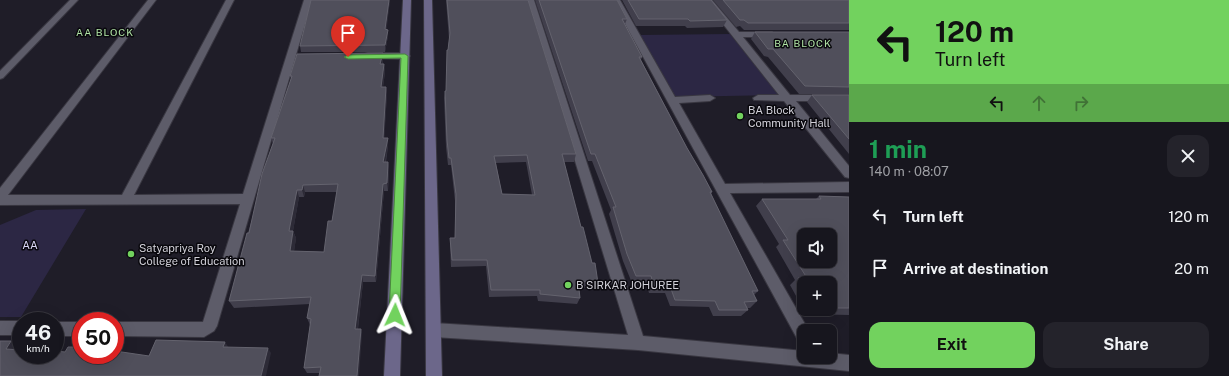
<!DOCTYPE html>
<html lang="en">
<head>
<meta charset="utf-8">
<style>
  :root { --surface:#17161e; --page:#24232b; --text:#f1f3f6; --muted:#9e9fa4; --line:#36353c; --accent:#72d25e }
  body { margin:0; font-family:"Public Sans",sans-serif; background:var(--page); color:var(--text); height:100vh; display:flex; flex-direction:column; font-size:15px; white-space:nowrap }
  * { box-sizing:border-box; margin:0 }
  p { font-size:13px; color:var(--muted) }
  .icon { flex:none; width:22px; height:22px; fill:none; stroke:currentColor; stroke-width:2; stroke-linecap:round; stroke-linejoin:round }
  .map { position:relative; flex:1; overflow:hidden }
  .drawer { display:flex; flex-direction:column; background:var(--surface); width:380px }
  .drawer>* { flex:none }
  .guide { background:#72d25e; color:#111; overflow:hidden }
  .tools { position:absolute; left:797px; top:228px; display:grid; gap:8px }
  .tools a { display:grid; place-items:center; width:40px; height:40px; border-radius:8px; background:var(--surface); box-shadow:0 4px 16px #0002,0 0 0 1px var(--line); font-size:20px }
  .speed { position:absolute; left:12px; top:312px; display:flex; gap:8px; font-size:20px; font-weight:700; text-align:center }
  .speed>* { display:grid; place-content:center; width:52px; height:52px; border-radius:50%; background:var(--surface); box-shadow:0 4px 16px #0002,0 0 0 1px var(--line); line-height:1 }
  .speed small { font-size:10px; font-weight:400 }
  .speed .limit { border:6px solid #d22; background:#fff; color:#111 }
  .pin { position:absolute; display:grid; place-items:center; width:34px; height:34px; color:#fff; margin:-41px -17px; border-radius:50% 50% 50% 0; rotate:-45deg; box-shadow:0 0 4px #0007 }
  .pin .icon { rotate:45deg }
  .me { position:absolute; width:44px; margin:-22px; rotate:2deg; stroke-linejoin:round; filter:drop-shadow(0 0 3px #0008) }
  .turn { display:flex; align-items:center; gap:14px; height:84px; padding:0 20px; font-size:18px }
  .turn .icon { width:52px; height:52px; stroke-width:2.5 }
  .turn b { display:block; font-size:28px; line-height:34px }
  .lanes { display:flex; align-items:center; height:38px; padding:0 20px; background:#0003; justify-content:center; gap:20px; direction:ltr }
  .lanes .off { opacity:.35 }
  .round { display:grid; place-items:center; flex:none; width:42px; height:42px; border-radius:12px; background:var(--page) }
  .headline { display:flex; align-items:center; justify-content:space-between; height:68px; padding:0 20px }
  h1 { font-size:24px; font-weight:700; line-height:30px; color:#1e9e55 }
  .button { display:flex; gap:8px; margin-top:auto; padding:8px 20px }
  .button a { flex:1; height:46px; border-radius:12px; background:var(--accent); color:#111; font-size:16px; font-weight:700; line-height:46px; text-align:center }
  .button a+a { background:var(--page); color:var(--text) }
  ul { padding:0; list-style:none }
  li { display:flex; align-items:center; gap:12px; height:52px; padding:0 20px }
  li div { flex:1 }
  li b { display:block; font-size:15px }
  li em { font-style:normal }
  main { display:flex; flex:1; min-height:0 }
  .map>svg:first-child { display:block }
  .green { fill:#2c2744 }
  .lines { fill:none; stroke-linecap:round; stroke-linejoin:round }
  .street-casing { stroke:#393741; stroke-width:2 }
  .secondary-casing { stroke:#393741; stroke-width:2 }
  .street { fill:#5d5c69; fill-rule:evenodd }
  .secondary { fill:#6c678a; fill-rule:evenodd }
  .wall { fill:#413f4c; fill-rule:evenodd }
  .shaded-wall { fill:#2d2b37 }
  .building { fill:#504f5b; stroke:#64636e; fill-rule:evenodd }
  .route { fill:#72d25e; stroke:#4a883d }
  .poi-dot { fill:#72d25e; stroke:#09080d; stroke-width:1.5 }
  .labels { text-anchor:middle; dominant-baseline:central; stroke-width:3; stroke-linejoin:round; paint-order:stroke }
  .far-neighbourhood-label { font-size:10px; letter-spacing:1px; fill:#b2e6a7; stroke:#09080d }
  .poi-label { font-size:11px; fill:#d1d0d8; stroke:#09080d; text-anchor:start }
  .park-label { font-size:11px; fill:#dbd7f8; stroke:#09080d }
</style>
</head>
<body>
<main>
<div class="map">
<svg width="849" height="376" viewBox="0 0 849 376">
  <rect width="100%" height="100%" fill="#1f1d28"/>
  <path class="green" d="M730,34l49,61 -105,2 -34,-62z
    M86,209l-65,108h-21v-92l36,-15z"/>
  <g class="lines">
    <g class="street-casing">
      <path id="street" d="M70,0h8l-75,78 -3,1v-8z
        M148,0h8l-148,195h114l104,-195h8l-100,195 109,-1 61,-194h8l-95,326 -3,5 -10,6 -89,-1v-14h88l37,-118 -240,1v-17z
        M526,0h8l109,336 161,15v6h26v-4l19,2v16l-211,-21 -204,-13 -5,-2 -3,-5 3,-5 5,-2 194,12z
        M612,0h8l55,97 35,-2 5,3 -5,3 -31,2 46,81 124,-2v10l-119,1 79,138h-5v13l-5,-2z
        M704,0h8l27,32h33v4l-3,1h-26l47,58h59v6h-53l53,65v12l-4,-1 -61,-76 -30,-1 -1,-2 5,-3h21z
        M368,53h37l5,3 -5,3 -40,-1v-4z
        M0,321h21v14h-21z
        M55,322h26v14h-26z"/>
    </g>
    <g class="secondary-casing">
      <path id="secondary" d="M403,0h8l-11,376h-16z
        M424,0h8l10,376h-16z"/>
    </g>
    <use href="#street" class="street"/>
    <use href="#secondary" class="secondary"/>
  </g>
  <path class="wall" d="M390,0l-4,30h2v6l-3,16h-84l-1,-6z
    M446,0h82l48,154 -2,8h-10l17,65 17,56 -4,6 -15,-2 1,11 -3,6 -39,-3 -1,-5 -48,1 -3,-31 -35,1 -1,-22v-7h5v-37l-4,-36h-3l-2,-18 -2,-49 1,-7h1l3,-52zM526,162l6,33 -30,-1 -6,-31z
    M535,0h82l10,19 -2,5 17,33 -1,3 46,88 25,44 -1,2 47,97 -4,4 3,6 -7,7h-3l1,2 -7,6h-28l-4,-9 -39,-1 -5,-13h-16l-3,-10h-14l-9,-22 -14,-47 2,-4 -19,-49h-4z
    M622,0h89l16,20 -4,7 -36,1 -2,-2h-49z
    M713,0h136v30h-105l-4,-4 -4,1z
    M755,32h94v62h-50l-31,-37 -4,-1 -13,-17z
    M383,53v11h1l1,8 -2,15h3l1,7 -3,44 4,8 -2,16h2l1,7 -1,22h-4l-8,91h-13l-5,47h3l1,6 -42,38h-13l-3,-5 6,-43 -3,-7 3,-14 -76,4 -5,-7 44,-157 -2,-6 20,-59 -1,-3zM305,192h32l-5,29 -8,31 -30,-1 2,-13 -3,-7 6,-34h5z
    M812,95h37v59l-42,-52z
    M819,196l30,1v118l-43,-1 -16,-29 5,-5 -19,-33 3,-3 -23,-38 6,-7h54zM804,283h26v26h-26z"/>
  <path class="shaded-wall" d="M389,0h1l-4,36 -1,-7z
    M388,30v6l-3,16v-7z
    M383,53v8l-2,11 -1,-8z
    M384,64l1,8 -3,22 -1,-7z
    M386,87l1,7 -3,52 -1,-8z
    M388,138v8l-4,23 -1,-7z
    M388,162l1,7 -1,22 -1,-8z
    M383,184l1,7 -8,91 -1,-6z
    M303,185l2,7 -1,5 -2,-7z
    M297,190l2,7 -6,34 3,7 -3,21 -3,-8 -1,-20z
    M362,275l1,7 -6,53 -2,-6z
    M361,329l1,6 -3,41h-2z
    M11,341l9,6 -4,7 -10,-5z
    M225,342l4,6 -6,-1z
    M268,348l3,5 -5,23h-5z"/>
  <path class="building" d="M311,0h78l-4,29 3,1 -3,15 -85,1z
    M447,0h81l48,154h-14l19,73h2l9,36h3l3,20 -20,-2 2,17 -40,-4v-4h-49l-4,-30h-35l-2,-22h5l1,-44 -5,-36h-2l-2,-18 -2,-49h1l1,-41h1l2,-17zM527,155l8,40 -33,-1 -8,-38z
    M539,0h78l10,19h-5l20,38h-3l48,91 16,27 9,17h-2l48,99h-6l5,10 -13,1 4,8h-29l-4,-9 -40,-1 -5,-14h-16l-3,-10h-15l-9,-22 -14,-47h3l-21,-53h-4z
    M628,0h83l16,20 -37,1 -2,-2h-49z
    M723,0h126v23h-101l-4,-3h-4z
    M755,32h94v55l-44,-1 -32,-37h-5z
    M383,53l-3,11h4l-3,23h5l-3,51h5l-5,24h5l-1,21 -4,1 -8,92 -13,-1 -7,54h6l-4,47h-38l2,-9 -17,1 7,-49 -4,-1 4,-21 -82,4 18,-68h2l13,-59 13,-36h-4l21,-62h-2l7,-22zM338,184l-6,37h-4l-4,31 -34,-1 3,-20h-4l8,-41h5l1,-5z
    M812,95h37v44z
    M819,196l30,1v111h-19v-25h-26v6l-6,-11h9l-24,-38h5l-26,-41h59zM804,235h26v26h-26z
    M156,340l69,2 -2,5 45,1 -7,28h-261v-35h11l-5,8 15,1v5h34v-4l10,1 3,-5h13v8h34v-4l34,5z"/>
  <path class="route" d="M405,54l3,2 -8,259 -1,4 -4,1 -4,-1 -2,-4 12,-257 -53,1 -4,-2 4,-2z"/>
  <g class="poi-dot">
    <circle cx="740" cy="116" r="4"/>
    <circle cx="131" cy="254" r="4"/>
    <circle cx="568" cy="285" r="4"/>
  </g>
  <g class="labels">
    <g class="far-neighbourhood-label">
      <text x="105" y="32">AA BLOCK</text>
      <text x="803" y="43">BA BLOCK</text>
    </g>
    <g class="poi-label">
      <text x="748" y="110">BA Block<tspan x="748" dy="13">Community Hall</tspan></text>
      <text x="139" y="248">Satyapriya Roy<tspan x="139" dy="13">College of Education</tspan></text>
      <text x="576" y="285">B SIRKAR JOHUREE</text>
    </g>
    <g class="park-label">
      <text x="30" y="245">AA</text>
    </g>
  </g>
</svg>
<div class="tools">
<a><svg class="icon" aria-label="sound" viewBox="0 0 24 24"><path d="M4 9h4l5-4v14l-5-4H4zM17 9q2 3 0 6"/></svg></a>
<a>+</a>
<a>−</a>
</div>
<div class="speed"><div>46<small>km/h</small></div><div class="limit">50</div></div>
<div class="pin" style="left:348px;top:57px;background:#d93025"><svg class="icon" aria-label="arrive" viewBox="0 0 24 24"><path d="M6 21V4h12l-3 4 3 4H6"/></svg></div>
<svg class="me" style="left:395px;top:315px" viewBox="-20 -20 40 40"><path d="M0-17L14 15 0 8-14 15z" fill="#72d25e" stroke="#fff" stroke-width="4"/></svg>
</div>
<section class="drawer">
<div class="guide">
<div class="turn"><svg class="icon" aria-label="left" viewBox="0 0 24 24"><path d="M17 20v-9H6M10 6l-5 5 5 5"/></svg><div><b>120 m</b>Turn left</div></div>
<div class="lanes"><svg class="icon" aria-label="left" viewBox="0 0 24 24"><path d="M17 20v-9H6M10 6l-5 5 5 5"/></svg><svg class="icon off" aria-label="ahead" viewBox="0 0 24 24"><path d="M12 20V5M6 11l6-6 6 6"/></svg><svg class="icon off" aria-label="right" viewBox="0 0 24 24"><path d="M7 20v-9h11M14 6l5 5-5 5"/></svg></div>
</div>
<div class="headline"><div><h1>1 min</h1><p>140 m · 08:07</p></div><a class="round"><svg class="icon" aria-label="close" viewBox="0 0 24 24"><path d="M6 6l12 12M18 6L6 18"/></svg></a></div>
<ul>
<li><svg class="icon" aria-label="left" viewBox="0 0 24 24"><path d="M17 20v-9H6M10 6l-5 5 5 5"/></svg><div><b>Turn left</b></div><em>120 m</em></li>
<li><svg class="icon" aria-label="arrive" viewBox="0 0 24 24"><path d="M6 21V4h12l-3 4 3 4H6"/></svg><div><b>Arrive at destination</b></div><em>20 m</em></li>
</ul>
<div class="button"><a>Exit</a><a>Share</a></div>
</section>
</main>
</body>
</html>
